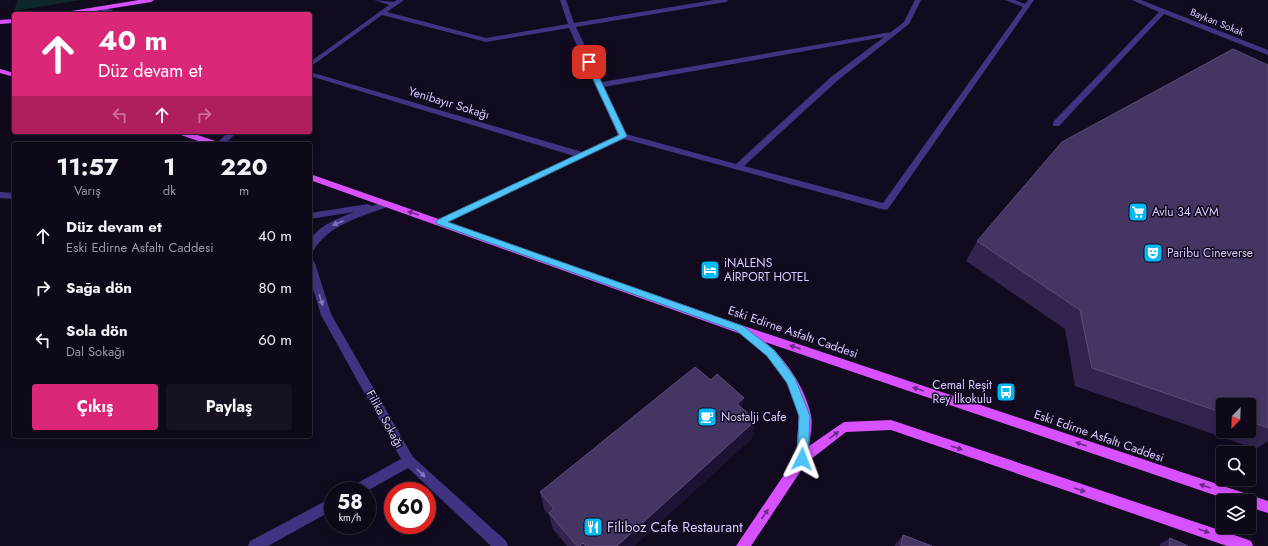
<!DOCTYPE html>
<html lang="tr">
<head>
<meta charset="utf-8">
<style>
  :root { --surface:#0e0818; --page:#171121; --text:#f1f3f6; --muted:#9b9aa2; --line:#2e2937; --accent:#db2777 }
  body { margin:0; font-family:Jost,sans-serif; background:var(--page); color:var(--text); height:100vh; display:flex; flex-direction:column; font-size:15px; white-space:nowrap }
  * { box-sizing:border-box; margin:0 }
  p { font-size:13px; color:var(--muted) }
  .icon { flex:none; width:22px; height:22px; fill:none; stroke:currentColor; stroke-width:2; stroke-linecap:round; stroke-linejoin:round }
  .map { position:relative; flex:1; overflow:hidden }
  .details { position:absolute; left:12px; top:142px; width:300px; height:296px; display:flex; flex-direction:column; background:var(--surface); border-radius:4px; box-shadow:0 2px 6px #0003,0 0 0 1px var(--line) }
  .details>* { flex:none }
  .banner { position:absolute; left:12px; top:12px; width:300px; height:122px; border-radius:4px; box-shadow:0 2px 6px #0003,0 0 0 1px var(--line); background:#db2777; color:#fff; overflow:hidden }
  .needle { width:26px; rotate:203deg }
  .controls { position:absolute; left:1216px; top:398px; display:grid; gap:8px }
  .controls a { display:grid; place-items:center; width:40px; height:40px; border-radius:4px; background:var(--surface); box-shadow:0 2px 6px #0003,0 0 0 1px var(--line); font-size:20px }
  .speed { position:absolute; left:324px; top:482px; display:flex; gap:8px; font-size:20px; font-weight:700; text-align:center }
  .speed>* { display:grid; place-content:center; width:52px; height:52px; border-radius:50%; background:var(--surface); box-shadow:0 2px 6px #0003,0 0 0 1px var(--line); line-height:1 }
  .speed small { font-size:10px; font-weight:400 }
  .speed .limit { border:6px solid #d22; background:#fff; color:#111 }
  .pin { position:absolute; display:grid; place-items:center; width:34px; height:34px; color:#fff; margin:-17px; border-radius:8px; box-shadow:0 2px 6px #0006 }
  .me { position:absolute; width:44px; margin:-22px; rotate:3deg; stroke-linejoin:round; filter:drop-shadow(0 0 3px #0008) }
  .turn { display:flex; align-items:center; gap:14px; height:84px; padding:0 20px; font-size:18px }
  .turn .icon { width:52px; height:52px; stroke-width:2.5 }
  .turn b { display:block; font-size:28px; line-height:34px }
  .lanes { display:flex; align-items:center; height:38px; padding:0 20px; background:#0003; justify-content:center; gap:20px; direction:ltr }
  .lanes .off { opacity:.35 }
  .eta { display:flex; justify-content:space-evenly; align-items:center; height:68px; text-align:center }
  .eta b { font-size:24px; font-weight:700; line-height:28px }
  .action { display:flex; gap:8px; margin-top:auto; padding:8px 20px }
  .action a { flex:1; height:46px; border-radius:4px; background:var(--accent); color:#fff; font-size:16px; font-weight:700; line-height:46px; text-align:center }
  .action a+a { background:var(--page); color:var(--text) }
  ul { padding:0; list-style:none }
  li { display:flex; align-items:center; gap:12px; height:52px; padding:0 20px }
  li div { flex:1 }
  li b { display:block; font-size:15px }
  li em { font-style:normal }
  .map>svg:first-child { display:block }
  .green { fill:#0e272a }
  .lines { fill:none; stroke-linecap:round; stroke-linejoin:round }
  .minor { fill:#423382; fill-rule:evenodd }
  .major { fill:#d851ff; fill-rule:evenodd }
  .wall { fill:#32234f; fill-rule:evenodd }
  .shaded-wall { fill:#1e1234 }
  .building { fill:#443562; stroke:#5b4c7b }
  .oneway { fill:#6b2a84 }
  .oneway2 { fill:#8677ba }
  .route { fill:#4fc3f7; stroke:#337fa1 }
  .labels { text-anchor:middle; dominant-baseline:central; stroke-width:3; stroke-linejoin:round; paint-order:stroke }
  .far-street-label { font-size:10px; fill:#d8caff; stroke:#120b20 }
  .street-label { font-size:12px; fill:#d8caff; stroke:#120b20 }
  .poi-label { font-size:12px; fill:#d8caff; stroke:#120b20; text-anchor:start }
  .near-poi-label { font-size:14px; fill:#d8caff; stroke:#120b20; text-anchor:start }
</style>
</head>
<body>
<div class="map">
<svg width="1268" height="546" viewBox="0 0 1268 546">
  <rect width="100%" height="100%" fill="#120b20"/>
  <path class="green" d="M18,0h63l-67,11z"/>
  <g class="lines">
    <path class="minor" d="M374,0l20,2 3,-2h7l-17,12 99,26 82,-14 -8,-24h6l8,23 140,-23h15l-3,2 -150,25 26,55 289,-50 13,-10 11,-22h6l-12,24 -72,57 -93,85 139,37 140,-196 -18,-7h10l10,4 3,-4h6l-146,209 -3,1 -261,-71 -184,86 -3,-1 -2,-2 2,-2 137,-64 -264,-80v-4l272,80 36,-17 -49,-107 -83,14 -104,-27 -72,52v-5l79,-57zM884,37l-53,40 -95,87 -110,-30 -22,-47z
      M1132,0h9l127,50v5l-104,-41 -105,112h-6v-4l106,-110z
      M102,7l17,6 1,1h-10l-10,-4v-2z
      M228,132h9l-12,12h-9z
      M0,192l14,1v6l-14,-1z
      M387,201l5,3 -2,2c-27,10 -61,18 -77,45l-3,1v-12c9,-15 29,-22 44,-28l-44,7v-6l58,-9 4,2z
      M310,259l3,1 2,3 16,51 82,143 93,84 2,5h-17l-83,-78 -41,23h-18l1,-4 51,-28 -80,-144 -11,-36z
      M333,497v13l-65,36h-20l2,-5z"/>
    <path class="major" d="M139,0h15l-3,2 -74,12h-15l3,-2z
      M14,19v4l-14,1v-4z
      M0,69l14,4v4l-14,-4z
      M177,132h12l29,10 1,2h-12l-29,-10z
      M310,174l434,152 524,175v12l-19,-6v-6h-17l-467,-159c21,17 40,46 46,73 2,9 -1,22 -2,31l35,-24 47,-2 355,119 5,2 2,5h-26l-336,-116 -45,2 -40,31 -55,83h-15l60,-89 3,-41 -12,-33 -20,-27 -26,-22 -431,-154z"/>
  </g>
  <path class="wall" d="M1268,65v376l-12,8 -181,-63 -10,-57 -99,-68 11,-20zM1223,405h26v26h-26z
    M742,408l14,12 -5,19 -117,107h-67l-14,-17 -4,-14 -5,-6 -4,-17z
    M903,535l29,11h-37v-1z
    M1170,538l18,8h-28v-2z"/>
  <path class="shaded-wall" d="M744,398l-4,19 -3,-13z
    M756,420l-5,19 -117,107h-17z
    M583,543l1,3h-4z"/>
  <path class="building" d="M1233,49l35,16v363l-19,-7v-16h-26v8l-131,-45 -12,-58 -103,-69 85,-99z
    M695,367l16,13 6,-6 27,24 -7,6 19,16 -139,126h-31l-3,-3 -3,3h-3l-28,-33 5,-4 -14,-17z
    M903,535l29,11h-31z
    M1170,538l18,8h-19z"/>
  <defs><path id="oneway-solid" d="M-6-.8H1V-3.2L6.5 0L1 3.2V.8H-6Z"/></defs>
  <g class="oneway">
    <use href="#oneway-solid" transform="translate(413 213) rotate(-161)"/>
    <use href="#oneway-solid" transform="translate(795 347) rotate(-161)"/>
    <use href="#oneway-solid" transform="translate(918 389) rotate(-161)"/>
    <use href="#oneway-solid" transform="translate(834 435) rotate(-37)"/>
    <use href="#oneway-solid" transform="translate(1081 444) rotate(-161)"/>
    <use href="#oneway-solid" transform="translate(957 448) rotate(19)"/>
    <use href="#oneway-solid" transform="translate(1205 486) rotate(-161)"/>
    <use href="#oneway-solid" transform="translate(1080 490) rotate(19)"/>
    <use href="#oneway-solid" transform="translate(765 514) rotate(-56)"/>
    <use href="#oneway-solid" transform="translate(1204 531) rotate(19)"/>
  </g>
  <g class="oneway2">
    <use href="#oneway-solid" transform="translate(338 223) rotate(158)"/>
    <use href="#oneway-solid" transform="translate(321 300) rotate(72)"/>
    <use href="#oneway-solid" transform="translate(421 473) rotate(43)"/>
  </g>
  <path class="route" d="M586,60l6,2 35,74 -1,1 -178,85 295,104 31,24 21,28 15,38 -2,43 -2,3 -4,2 -4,-2 -1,-3 2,-43 -12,-33 -20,-27 -30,-25 -300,-107 -1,-2 1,-2 182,-85 -34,-73z"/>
  <defs>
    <g id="supermarket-square" transform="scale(1)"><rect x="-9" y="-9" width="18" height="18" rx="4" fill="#00b8f5" stroke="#120b20"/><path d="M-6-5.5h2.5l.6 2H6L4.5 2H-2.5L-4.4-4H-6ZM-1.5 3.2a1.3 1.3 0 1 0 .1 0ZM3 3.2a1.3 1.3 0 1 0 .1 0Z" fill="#fff"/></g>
    <g id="theatre-square" transform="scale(1)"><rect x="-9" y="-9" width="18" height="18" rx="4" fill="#00b8f5" stroke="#120b20"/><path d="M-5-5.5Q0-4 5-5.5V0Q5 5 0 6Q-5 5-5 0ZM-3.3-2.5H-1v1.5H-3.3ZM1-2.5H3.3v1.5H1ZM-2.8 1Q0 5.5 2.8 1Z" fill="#fff"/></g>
    <g id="hotel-square" transform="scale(1)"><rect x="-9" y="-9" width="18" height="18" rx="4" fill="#00b8f5" stroke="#120b20"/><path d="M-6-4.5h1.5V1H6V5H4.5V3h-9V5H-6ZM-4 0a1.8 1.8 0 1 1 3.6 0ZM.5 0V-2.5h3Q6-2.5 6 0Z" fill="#fff"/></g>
    <g id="bus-square" transform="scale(1)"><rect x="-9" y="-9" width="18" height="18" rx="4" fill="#00b8f5" stroke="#120b20"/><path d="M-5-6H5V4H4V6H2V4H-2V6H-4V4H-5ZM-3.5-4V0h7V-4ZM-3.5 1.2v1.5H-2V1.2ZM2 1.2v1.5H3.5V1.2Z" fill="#fff"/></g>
    <g id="cafe-square" transform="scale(1)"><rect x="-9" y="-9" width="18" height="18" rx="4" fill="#00b8f5" stroke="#120b20"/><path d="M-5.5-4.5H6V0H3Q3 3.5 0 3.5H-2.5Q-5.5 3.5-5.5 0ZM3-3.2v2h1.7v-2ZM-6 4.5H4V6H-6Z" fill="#fff"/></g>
    <g id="restaurant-square" transform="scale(1)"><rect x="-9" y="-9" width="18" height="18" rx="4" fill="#00b8f5" stroke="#120b20"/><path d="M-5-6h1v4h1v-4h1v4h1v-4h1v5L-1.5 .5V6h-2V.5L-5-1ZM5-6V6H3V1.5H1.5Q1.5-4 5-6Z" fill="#fff"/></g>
  </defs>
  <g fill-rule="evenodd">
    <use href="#supermarket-square" x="1138" y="212"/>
    <use href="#theatre-square" x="1153" y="253"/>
    <use href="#hotel-square" x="710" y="270"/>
    <use href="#bus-square" x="1006" y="392"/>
    <use href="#cafe-square" x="707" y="417"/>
    <use href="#restaurant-square" x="593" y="527"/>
  </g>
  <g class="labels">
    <g class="far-street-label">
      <text transform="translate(1217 22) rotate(22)">Baykan Sokak</text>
    </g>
    <g class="street-label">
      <text transform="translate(449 103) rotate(17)">Yenibayır Sokağı</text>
      <text transform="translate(793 332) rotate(19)">Eski Edirne Asfaltı Caddesi</text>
      <text transform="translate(385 419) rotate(61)">Filika Sokağı</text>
      <text transform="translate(1099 436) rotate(19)">Eski Edirne Asfaltı Caddesi</text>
    </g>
    <g class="poi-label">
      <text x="1152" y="212">Avlu 34 AVM</text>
      <text x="1167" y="253">Paribu Cineverse</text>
      <text x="724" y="263">iNALENS<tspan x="724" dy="14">AİRPORT HOTEL</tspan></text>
      <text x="992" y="385" text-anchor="end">Cemal Reşit<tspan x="992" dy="14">Rey İlkokulu</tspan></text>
      <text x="721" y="417">Nostalji Cafe</text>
    </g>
    <g class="near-poi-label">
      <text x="607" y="527">Filiboz Cafe Restaurant</text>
    </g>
  </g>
</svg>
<div class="controls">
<a><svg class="needle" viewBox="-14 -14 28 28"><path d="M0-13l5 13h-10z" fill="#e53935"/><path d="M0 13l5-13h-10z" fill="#9b9aa2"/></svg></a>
<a><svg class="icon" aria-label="search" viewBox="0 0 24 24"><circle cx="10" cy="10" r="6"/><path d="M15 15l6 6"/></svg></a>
<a><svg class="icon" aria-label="layers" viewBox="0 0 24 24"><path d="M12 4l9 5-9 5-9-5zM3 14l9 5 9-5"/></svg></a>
</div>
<div class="speed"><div>58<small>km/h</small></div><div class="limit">60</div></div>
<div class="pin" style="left:589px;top:62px;background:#d93025"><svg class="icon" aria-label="arrive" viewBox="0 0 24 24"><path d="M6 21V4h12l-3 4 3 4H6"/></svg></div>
<svg class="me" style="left:802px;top:459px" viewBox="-20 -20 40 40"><path d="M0-17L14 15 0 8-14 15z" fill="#4fc3f7" stroke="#fff" stroke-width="4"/></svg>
<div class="banner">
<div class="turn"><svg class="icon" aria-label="ahead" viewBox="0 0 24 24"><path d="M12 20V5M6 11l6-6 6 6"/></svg><div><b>40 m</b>Düz devam et</div></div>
<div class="lanes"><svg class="icon off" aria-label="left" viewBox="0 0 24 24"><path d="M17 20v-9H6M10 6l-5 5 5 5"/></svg><svg class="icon" aria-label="ahead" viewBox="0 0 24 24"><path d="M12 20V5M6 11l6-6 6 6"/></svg><svg class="icon off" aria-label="right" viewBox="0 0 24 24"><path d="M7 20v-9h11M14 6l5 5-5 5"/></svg></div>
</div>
<section class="details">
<div class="eta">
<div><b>11:57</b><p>Varış</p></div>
<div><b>1</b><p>dk</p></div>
<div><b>220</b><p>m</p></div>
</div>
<ul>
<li><svg class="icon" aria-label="ahead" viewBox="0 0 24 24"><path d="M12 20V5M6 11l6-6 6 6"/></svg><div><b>Düz devam et</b><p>Eski Edirne Asfaltı Caddesi</p></div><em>40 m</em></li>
<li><svg class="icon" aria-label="right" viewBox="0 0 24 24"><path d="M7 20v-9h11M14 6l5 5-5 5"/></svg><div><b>Sağa dön</b></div><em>80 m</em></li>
<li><svg class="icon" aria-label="left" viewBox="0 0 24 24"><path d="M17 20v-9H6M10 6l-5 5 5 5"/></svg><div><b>Sola dön</b><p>Dal Sokağı</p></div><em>60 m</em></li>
</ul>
<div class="action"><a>Çıkış</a><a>Paylaş</a></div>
</section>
</div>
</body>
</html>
